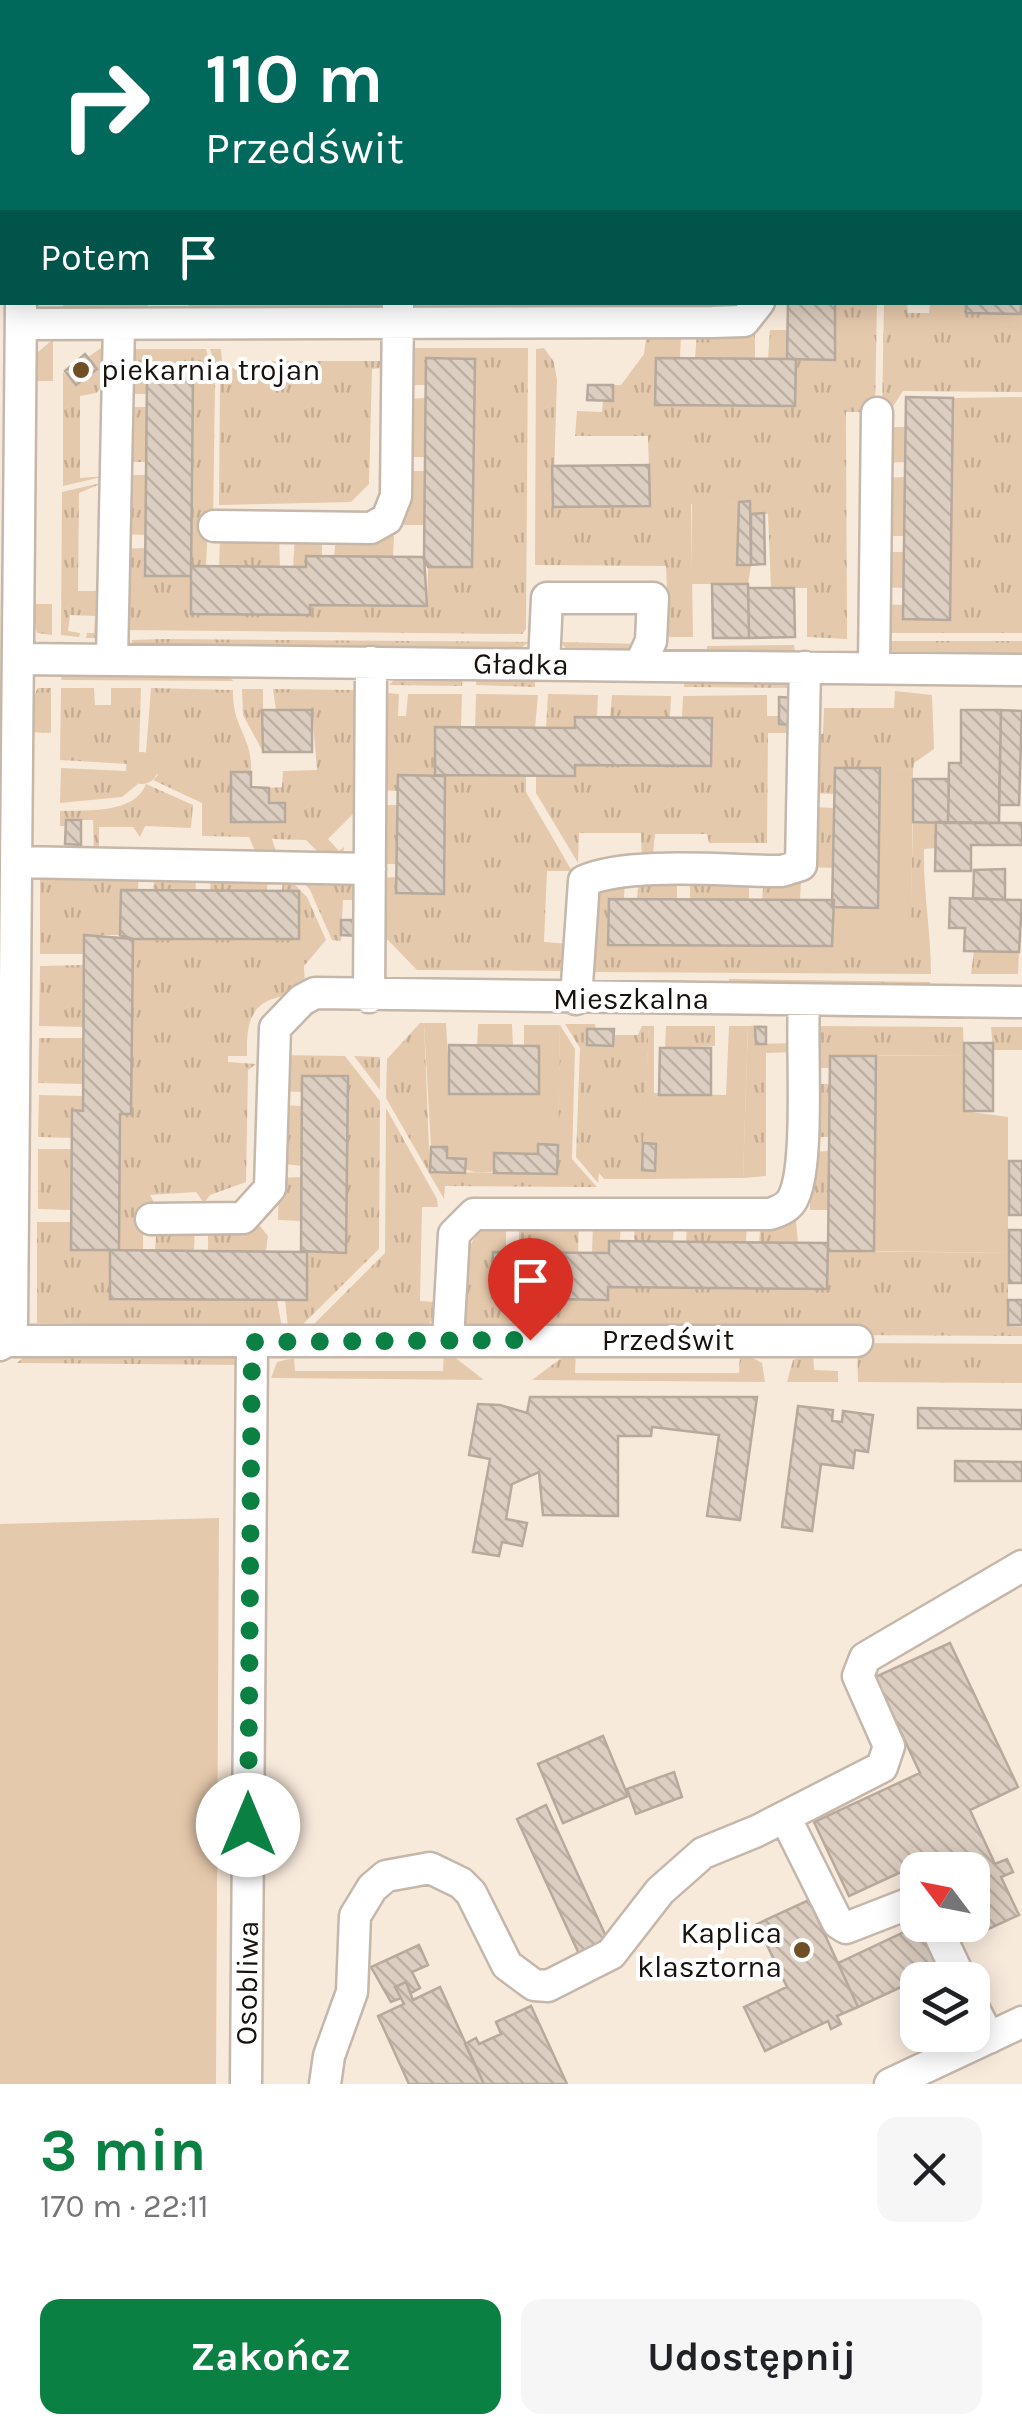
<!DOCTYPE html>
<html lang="pl">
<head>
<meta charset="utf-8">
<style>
  :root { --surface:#fff; --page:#f6f6f6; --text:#202124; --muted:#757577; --accent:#0b8043 }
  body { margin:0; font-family:Karla,sans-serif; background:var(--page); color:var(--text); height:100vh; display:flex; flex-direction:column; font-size:38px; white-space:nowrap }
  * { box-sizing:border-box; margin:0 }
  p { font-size:32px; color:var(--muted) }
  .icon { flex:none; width:55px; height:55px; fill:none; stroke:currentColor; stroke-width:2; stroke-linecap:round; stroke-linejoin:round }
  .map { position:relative; height:2084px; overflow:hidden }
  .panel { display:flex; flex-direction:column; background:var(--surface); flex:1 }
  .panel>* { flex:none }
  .top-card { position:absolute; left:0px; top:0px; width:1022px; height:305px; box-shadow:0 5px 25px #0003; background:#00695c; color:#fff; overflow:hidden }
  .needle { width:65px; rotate:302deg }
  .buttons { position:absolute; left:900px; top:1852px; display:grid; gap:20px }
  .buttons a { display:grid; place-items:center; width:90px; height:90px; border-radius:20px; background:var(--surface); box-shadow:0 5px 25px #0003; font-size:50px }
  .pin { position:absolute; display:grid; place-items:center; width:85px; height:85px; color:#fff; margin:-102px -42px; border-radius:50% 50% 50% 0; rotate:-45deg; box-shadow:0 0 10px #0007 }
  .pin .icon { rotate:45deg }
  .me { position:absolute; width:110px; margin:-55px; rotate:0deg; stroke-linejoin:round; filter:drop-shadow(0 0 8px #0008) }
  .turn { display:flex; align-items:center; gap:35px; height:210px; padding:0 40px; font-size:45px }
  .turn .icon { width:130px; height:130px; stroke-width:2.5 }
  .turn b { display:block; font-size:70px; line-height:85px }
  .then { display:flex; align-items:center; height:95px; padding:0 40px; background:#0003; gap:20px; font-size:38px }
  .round { display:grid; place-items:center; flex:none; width:105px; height:105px; border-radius:20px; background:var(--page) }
  .overview { display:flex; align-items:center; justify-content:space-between; height:170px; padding:0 40px }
  h1 { font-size:60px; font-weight:700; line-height:75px; color:var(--accent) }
  .cta { display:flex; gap:20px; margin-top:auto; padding:20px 40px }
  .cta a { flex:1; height:115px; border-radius:20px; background:var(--accent); color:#fff; font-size:40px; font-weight:700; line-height:115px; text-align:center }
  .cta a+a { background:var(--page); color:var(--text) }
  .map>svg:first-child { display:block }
  .grass { fill:url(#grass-tufts) }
  .garden { fill:#e5c9ac }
  .building { fill:url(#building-back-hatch); stroke:#b7aa9c; stroke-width:2.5 }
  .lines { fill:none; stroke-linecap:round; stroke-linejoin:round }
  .minor-casing { stroke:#c5b7a9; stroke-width:35 }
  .minor { stroke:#fff; stroke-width:30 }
  .route { stroke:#0b8043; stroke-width:18; stroke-dasharray:0 32.4 }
  .poi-dot { fill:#704e26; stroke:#fff; stroke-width:4 }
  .labels { text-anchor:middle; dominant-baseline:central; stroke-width:8; stroke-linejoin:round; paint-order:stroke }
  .poi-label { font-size:30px; fill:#17120d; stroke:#fff; text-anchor:start }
  .street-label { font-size:30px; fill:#17120d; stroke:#fff }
</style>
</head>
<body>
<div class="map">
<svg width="1022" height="2084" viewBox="0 0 1022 2084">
  <defs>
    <pattern id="grass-tufts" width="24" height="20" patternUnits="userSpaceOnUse" patternTransform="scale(2.5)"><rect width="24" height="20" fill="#e5c9ac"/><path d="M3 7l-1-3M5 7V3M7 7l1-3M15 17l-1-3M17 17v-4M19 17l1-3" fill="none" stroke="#c4ac93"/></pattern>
    <pattern id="building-back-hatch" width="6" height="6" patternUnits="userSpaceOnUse" patternTransform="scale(2.5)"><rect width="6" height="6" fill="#dccec0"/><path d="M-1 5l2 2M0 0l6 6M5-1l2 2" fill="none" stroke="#bcb0a4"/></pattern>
  </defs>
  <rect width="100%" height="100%" fill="#f8eadb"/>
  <path class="grass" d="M1022,240v152l-119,-1 -14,22h-7l2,-110h23l1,10h21l1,-10 36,-1v11l54,1z
    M62,303h88l-8,9 -77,-2z
    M646,303h87l-9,10 -78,-1z
    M835,303h42l-2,109h-29l1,227 -40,-2v-49h-36l-3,-74h-17l-1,-12 -59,2 2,133h-24l-3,-71 -131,-1 1,-216 8,-1 10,14 3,18 -4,127 97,-2 -2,-69h-73l2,-25 25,1 1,-11h10v-16h8l23,-31 3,-22 34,1 -1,25 -24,1 -1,46 139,1 2,-47h38z
    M187,304l193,1 -8,9 -177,-2z
    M770,330h17v29h-19z
    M697,333l58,1v25l-60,-1z
    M53,339v42h-21l6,-29z
    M101,348l7,5 -2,30 -10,10 -16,3v82l26,-2 -43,10v-114l14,13 20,-16 -9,-12z
    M412,348h116l-2,281 -4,5 -402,-4v-81l25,-1v28h46v38l119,1v-10l117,1 1,-39 44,-1 -46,-207v26h-19z
    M128,349h78l9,37 -2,138h-5l-2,43 -15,-1 2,-188 -45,-1 -1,17h-23z
    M210,349h11l1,12 17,11 1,-11h151l-1,6 -18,2 -3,115 -18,18 -132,3 1,-126z
    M1022,397v236h-143l1,-29 23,1v14h47l3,-221z
    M426,398l-1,59h-20l1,-58z
    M125,407h22l-1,55h-23z
    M882,427h24l-1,35 -24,1z
    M405,471h20l-1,54h-20z
    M121,475h25l-1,60 -23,-1z
    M905,477l-1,59h-25l2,-58z
    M105,482l-26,11 -1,98h28v40l-9,7h-11l1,-5h7l1,-17 -25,-1 -2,16 12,2 -1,4 -18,-2 1,-143z
    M279,536l1,31h-61l1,-30z
    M394,536l-1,20h-59l2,-19z
    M295,537h27v19h-16v11h-13z
    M881,552h23l-1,36 -23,-1z
    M1,565h5l-2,163h-4z
    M31,604h21v31l-15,-2z
    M131,640l33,-1 365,3 -13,9 -378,-2z
    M879,641h143v15l-144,-1z
    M561,642l81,2 -6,9 -70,-4z
    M794,645l1,8 -88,-1v-6z
    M227,673l6,8 -172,-1 1,-6z
    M400,674l63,1 -1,11 -73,-1z
    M477,674l58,1v12l-59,-2z
    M685,676l96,2 9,10 -106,-1z
    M38,688h13v45l-23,-1 2,-30z
    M61,688h33l1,17h16v-17h30l-2,64 -12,12 -67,-4z
    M151,688l82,2c-1,39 20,46 18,82h-20v49l54,1v-19h-16v-15l13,-1 1,-16 34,-1 -5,-59 -36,-1 -3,-21 83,1 3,118 -31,31 11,12 5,-4 -2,14 -18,-3 -18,-18 -34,-1 6,18 -20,1 -9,-21 -47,-1v-33l-49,-23 5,-5 -12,-23z
    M242,689h21v63l-20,-37z
    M895,691l37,4 2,54 -20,14 -1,7 -78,-2 -1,26 -22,-1v-59h11l1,-26h70z
    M388,693l11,1 -1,22h8l2,-22h54l-1,33 -26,1v47h-37l-1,16 -15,-1v-92z
    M476,694l62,1 -3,33h-60z
    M548,694l50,1 -1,22 -22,11h-29z
    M612,695l59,1 -1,22 -60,-1z
    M767,695v21h12v8l14,1 5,8h-30l-1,110h-58l-2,-9h-52l-2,21 -11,9 -1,-31h-62l-1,30 -42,-70v-17h39v-11l136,1 1,-48h-30l1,-22z
    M61,768l65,3 12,13 -16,13 -62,6z
    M445,776h81v16l46,79h-25l-3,71 26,2 -4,27 -149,-1 -29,-30 -11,1v-63l20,-1v16h47z
    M146,784l47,21 -2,23 -46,-2 -5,11 -7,-10h-34v30h-5l-1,-37h-27l-1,6h-5v-15c27,-1 75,3 86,-27z
    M377,805h20v59h-18z
    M812,807l22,1v60l-23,-1z
    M913,822h23v26l-12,1c-1,43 7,82 7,125l-343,-2 -1,-68 25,-24 13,-2 -1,21h-15v46h301z
    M139,870l-1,20h-17l-1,45h-36v19h-44v-74l11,-9z
    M195,872l1,18h-43l2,-17z
    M294,872c27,3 56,0 68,28h-19l-2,41 -9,-1 -22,-50z
    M211,873h58l-2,17h-57z
    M283,873l24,24 19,43 -22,26 1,20 -7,8c-44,4 -52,20 -51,62h-19v6l28,2 -8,6 -2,112 -36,13 -6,8 -8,-11 -46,3 9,16 -16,1v38h-24l1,-136 11,-1 2,-174h165l1,-48h-17z
    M677,878v21h-40l2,-20z
    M690,879l59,1v20l-59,-1z
    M764,879l37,1 -1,20h-38z
    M974,951l45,1 -1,22h-47z
    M83,965v62l-44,-1 1,-60z
    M729,979l201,3 1,9 -202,-2z
    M825,1013l140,1 1,5 -144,-2z
    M420,1023h4l6,149 127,1 3,-148 15,24 -3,110 25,28 -152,-1 -1,13 -58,-101 1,-39z
    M478,1024h34l1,22h-36z
    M565,1024h30l1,5 -9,1 1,15h25l1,-10h24l4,-9h7l-7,153h-38l-5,-6 -1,10 -22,-26 4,-109z
    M765,1025l-10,3 1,16 39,-1v9l-29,1v123l-23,2 5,-152z
    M666,1026h49v20l-50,2z
    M816,1026l147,1 1,28 -133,1 -1,12h-21z
    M991,1027h31v23h-29z
    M39,1038h44l-1,46 -44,-1z
    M281,1055l64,1 35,45 -1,148 -80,79h-11l-3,-28 22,-1v-47h39l2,-176h-46l-1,16 -21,-1z
    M354,1056l26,1v33z
    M810,1084h19v53h-19z
    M39,1095l44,1v15h-11v27l-34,-1z
    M280,1105l21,1v60l-23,-3z
    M386,1108l51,91 1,8h-16l-2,94 16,1 -4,12 4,2 -12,13 -114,-1 75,-75z
    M38,1149h33v61l-33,-1z
    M829,1151l-1,59h-18v-58z
    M301,1177v44l-23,-1 1,-42z
    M490,1220l16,2v30l-13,1v45l115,2v-13l219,2 1,-38 180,2v73l14,1v9l-566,-3c1,-44 0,-81 34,-113z
    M796,1220l2,23 -39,-1 2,-21z
    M37,1222h34v28h39v49l167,1 5,28 -245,-5z
    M579,1222l-1,31h-59v-29z
    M621,1223l-1,18h-10l-1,12h-17l1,-29z
    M635,1223h39l-1,18h-39z
    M687,1223h60l-1,19h-60z
    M157,1225h38l-1,26 -39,-1z
    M208,1225l52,1 8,10 -2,15h-58z
    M857,1343l165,1v39l-164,-1z
    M24,1348l214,8 7,9 -228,-2 8,-7z
    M444,1349l40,31 -213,-2 6,-16 17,-4 1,13h148z
    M572,1350l4,1 -1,22h164l1,-22 22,12 3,19 -233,-2z
    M813,1350l1,20 24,1v11h-51l6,-22z"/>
  <path class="garden" d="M739,502l-2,62 14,1 -3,19h-56v-81z
    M126 768a16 16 0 1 1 32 0a16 16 0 1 1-32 0Z
    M880,768l33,2 -2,175 -79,1v-39h46z
    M424,1023h22l4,71h88l1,-48h-15v-21h36l-2,120 -20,-1v10c-35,15 -58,31 -91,4v-11h-16z
    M649,1026h5v67l72,2 3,-69h19l-5,152 -101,1v-9h13l1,-26 -13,-1z
    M964,1055v56l44,6v136l-134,-2 2,-195z
    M219,1518l-3,566h-216v-560z"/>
  <path class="building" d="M475,0h223l-223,2z
    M1013,0h9v103l-2,-101z
    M1020,241l1,73 -55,-1v-11h54z
    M788,302h47v58l-48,-1z
    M85,354l12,15 -21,16 -11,-14z
    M426,358l49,1 -3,208h-44l-4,-10z
    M656,358l140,1 -1,47 -140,-1z
    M147,377l46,1 -2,198h-46z
    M588,385h25v16l-26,-1z
    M906,397l47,1 -3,222 -47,-1z
    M649,465l1,41 -97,1 -1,-41z
    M750,501l1,64h-14l2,-63z
    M764,513l1,51 -14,1v-51z
    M306,556l118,1 3,49 -117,-1v10l-119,-1v-48l115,1z
    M712,584h36l1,54h-36z
    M748,588h46l1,49 -46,1z
    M779,697l16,1 -1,27 -15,-1z
    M262,710h50v42h-49z
    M961,710h40l-2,113h-51l1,-60h12z
    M1001,710l21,1 -3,94h-20z
    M575,717l137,1 -1,48 -136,-1v11l-140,-1v-48l140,1z
    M835,768h45l-2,140 -46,-1z
    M231,772h20v15l18,1v15h16v19h-54z
    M398,775l47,1 -1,118 -48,-1z
    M913,779h36l-1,44 -35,-1z
    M66,820h15v25l-16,-1z
    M936,822l86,1v22h-51v26h-36z
    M1005,869v31l-32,-2 1,-28z
    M121,890l178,1v48h-166l-13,-4z
    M950,898l72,2 -3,52 -55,-1 1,-23h-16z
    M609,899l225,1 -2,46 -224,-1z
    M341,920h17v16l-17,-1z
    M84,935l49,4 -2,175h-11l-1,136h-48l1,-140 11,1z
    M755,1027h11v17h-10z
    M587,1029h27l-1,17 -26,-1z
    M964,1043h29v68h-29z
    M449,1045l90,1v48h-90z
    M660,1048h51v47h-52z
    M830,1056h46l-2,195h-46z
    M302,1076h46l-2,177 -45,-2z
    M643,1143l13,1 -1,27 -13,-1z
    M538,1144l20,1 -1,29 -63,-1v-20l44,1z
    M431,1147h16v11l19,1 -1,14 -35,-1z
    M1009,1161h13v54h-13z
    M1009,1230h13v53h-13z
    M609,1241l219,2 -1,46 -219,-2v13l-116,-2 1,-46 116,1z
    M110,1250l197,2v48l-197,-1z
    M1008,1300h14v25h-14z
    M530,1397h227l-17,123 -33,-4 12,-81 -67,-8 -1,9h-33v80l-75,-1 -4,-43 -27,12 -6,35 21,4 -5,23 -20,-4 -3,14 -26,-4 17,-93 -21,-4 9,-51 22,1 27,8z
    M798,1406l35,4 -1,11 10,1 1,-11 30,4 -5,37 -13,-2 -2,18 -32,-4 -9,67 -30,-4z
    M918,1408l104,2v19l-104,-1z
    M955,1461l67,1v19h-67z
    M950,1643l68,144 -48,23 25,54 12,-5 6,13 -12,5 18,38 -57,26 -7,-16h17v-55h-43l-4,-9 -76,35 -35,-74 106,-49 -45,-96z
    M603,1736l25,60 -65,27 -25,-59z
    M674,1772l8,25 -46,17 -9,-25z
    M546,1805l63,138 -29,13 -63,-137z
    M809,1900l49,107 -21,9 4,8 -10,5 -3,-8 -63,30 -21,-44 43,-20 -30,-63z
    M919,1925h4l17,44 -82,38 -20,-44z
    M419,1945l9,20 -16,7 8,16 -9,5 -5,-11 -11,5 6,11 -10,4 -20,-35z
    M406,1982l7,18 27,-13 44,97h-75l-31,-68 26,-12 -9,-17z
    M531,2006l36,78h-83l-19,-40 11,-6 3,6 22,-10 -5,-12z"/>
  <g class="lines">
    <g class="minor-casing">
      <path id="minor" d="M22,2v-2
        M402,2v-2
        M1020,148h2
        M21,324l691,-2 32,-1 15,-19
        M214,526l157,2 16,-9 9,-23 2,-192
        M19,659l1003,11
        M112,659l7,-335
        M544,664l3,-66h106l-2,43 -11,24
        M874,668l3,-255
        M18,862l352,7
        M369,997l2,-335
        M576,999l8,-118c44,-20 146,-10 198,-10l19,-6 4,-198
        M151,1219l92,-1 27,-30 5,-160 27,-28 13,-7 707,9
        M448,1340l6,-106 20,-20h296c10,-3 20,-7 24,-18 16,-35 7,-151 10,-195
        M6,1341l6,-18 9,-1021
        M0,1345l6,-4h851
        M785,1817l53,106 8,5 72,-28
        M935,1925l26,55
        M972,2005l17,33
        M246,2084l6,-741
        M325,2084l4,-28 23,-64 3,-76 17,-28 14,-12 44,-8 31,15 10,10 36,72 27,20 14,1 63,-32 49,-63 43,-38 54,-22 125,-64 7,-21 -31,-70 7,-18 157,-92
        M890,2084l132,-62"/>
    </g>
    <use href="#minor" class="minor"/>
  </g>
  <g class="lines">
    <path class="route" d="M248,1825l4,-483 278,-2"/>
  </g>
  <g class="poi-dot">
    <circle cx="81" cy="370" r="10"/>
    <circle cx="802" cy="1950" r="10"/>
  </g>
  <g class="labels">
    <g class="poi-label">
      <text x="101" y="370">piekarnia trojan</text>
      <text x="782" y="1933" text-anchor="end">Kaplica<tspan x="782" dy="34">klasztorna</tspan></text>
    </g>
    <g class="street-label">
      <text transform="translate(521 664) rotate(1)">Gładka</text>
      <text x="631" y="999">Mieszkalna</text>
      <text x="668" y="1340">Przedświt</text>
      <text transform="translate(247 1983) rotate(-89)">Osobliwa</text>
    </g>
  </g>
</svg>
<div class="buttons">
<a><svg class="needle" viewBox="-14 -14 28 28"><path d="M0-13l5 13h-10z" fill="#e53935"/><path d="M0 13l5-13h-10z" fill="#757577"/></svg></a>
<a><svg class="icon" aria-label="layers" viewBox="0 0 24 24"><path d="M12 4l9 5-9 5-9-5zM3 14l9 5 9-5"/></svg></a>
</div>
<div class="pin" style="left:530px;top:1340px;background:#d93025"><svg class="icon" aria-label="arrive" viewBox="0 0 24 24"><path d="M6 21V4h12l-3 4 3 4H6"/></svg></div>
<svg class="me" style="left:248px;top:1825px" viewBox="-20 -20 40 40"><circle r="19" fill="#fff"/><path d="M0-13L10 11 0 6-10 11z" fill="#0b8043"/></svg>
<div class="top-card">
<div class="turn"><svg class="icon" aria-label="right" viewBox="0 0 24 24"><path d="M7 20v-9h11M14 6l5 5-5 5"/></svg><div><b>110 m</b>Przedświt</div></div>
<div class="then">Potem<svg class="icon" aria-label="arrive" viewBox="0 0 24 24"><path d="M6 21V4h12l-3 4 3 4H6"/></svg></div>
</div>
</div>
<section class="panel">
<div class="overview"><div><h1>3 min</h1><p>170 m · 22:11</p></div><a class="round"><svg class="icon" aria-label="close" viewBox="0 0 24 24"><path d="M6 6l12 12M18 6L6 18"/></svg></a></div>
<div class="cta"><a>Zakończ</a><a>Udostępnij</a></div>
</section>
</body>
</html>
